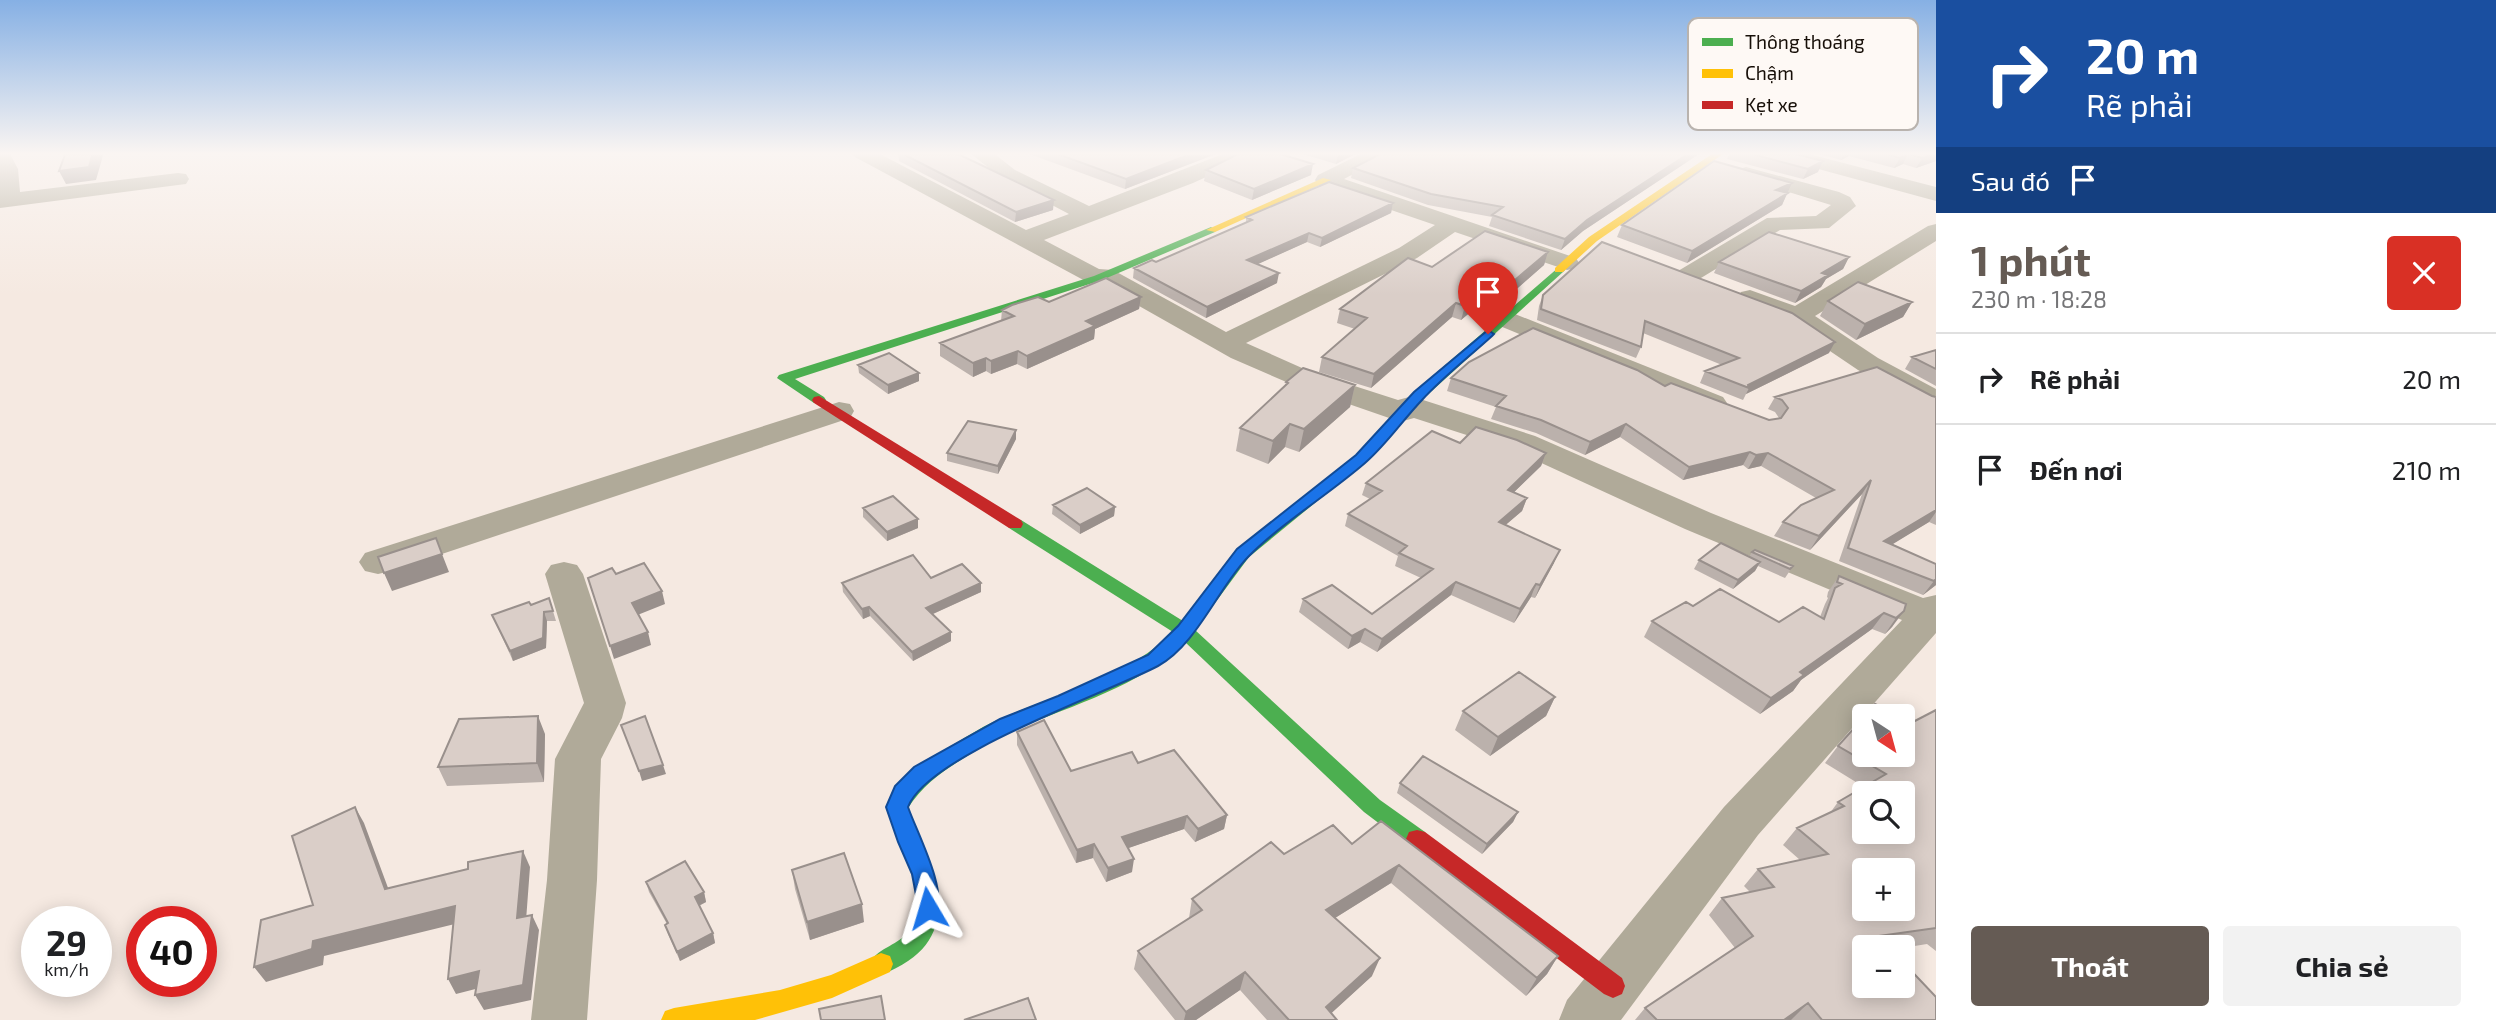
<!DOCTYPE html>
<html lang="vi">
<head>
<meta charset="utf-8">
<style>
  :root { --surface:#fff; --page:#f2f2f2; --text:#202124; --muted:#757577; --line:#e0e0e0; --accent:#655b54 }
  body { margin:0; font-family:"Exo 2",sans-serif; background:var(--page); color:var(--text); height:100vh; display:flex; flex-direction:column; font-size:26px; white-space:nowrap }
  * { box-sizing:border-box; margin:0 }
  p { font-size:23px; color:var(--muted) }
  .icon { flex:none; width:38px; height:38px; fill:none; stroke:currentColor; stroke-width:2; stroke-linecap:round; stroke-linejoin:round }
  .map { position:relative; flex:1; overflow:hidden }
  .panel { display:flex; flex-direction:column; background:var(--surface); width:560px }
  .panel>* { flex:none }
  .top-card { background:#1a4fa0; color:#fff; overflow:hidden }
  .needle { width:46px; rotate:144deg }
  .tools { position:absolute; left:1852px; top:704px; display:grid; gap:14px }
  .tools a { display:grid; place-items:center; width:63px; height:63px; border-radius:7px; background:var(--surface); box-shadow:0 4px 18px #0003; font-size:35px }
  .speed { position:absolute; left:21px; top:906px; display:flex; gap:14px; font-size:35px; font-weight:700; text-align:center }
  .speed>* { display:grid; place-content:center; width:91px; height:91px; border-radius:50%; background:var(--surface); box-shadow:0 4px 18px #0003; line-height:1 }
  .speed small { font-size:18px; font-weight:400 }
  .speed .limit { border:10px solid #d22; background:#fff; color:#111 }
  .pin { position:absolute; display:grid; place-items:center; width:60px; height:60px; color:#fff; margin:-72px -30px; border-radius:50% 50% 50% 0; rotate:-45deg; box-shadow:0 0 7px #0007 }
  .pin .icon { rotate:45deg }
  .me { position:absolute; width:77px; margin:-38px; rotate:353deg; stroke-linejoin:round; filter:drop-shadow(0 0 5px #0008) }
  .turn { display:flex; align-items:center; gap:24px; height:147px; padding:0 35px; font-size:32px }
  .turn .icon { width:91px; height:91px; stroke-width:2.5 }
  .turn b { display:block; font-size:49px; line-height:60px }
  .then { display:flex; align-items:center; height:66px; padding:0 35px; background:#0003; gap:14px; font-size:26px }
  .round { display:grid; place-items:center; flex:none; width:74px; height:74px; border-radius:7px; background:var(--page) }
  .headline { display:flex; align-items:center; justify-content:space-between; height:119px; padding:0 35px }
  h1 { font-size:42px; font-weight:700; line-height:52px; color:var(--accent) }
  .action { display:flex; gap:14px; margin-top:auto; padding:14px 35px }
  .action a { flex:1; height:80px; border-radius:7px; background:var(--accent); color:#fff; font-size:28px; font-weight:700; line-height:80px; text-align:center }
  .action a+a { background:var(--page); color:var(--text) }
  ul { padding:0; list-style:none }
  li { display:flex; align-items:center; gap:21px; height:91px; padding:0 35px; border-top:2px solid var(--line) }
  li div { flex:1 }
  li b { display:block; font-size:26px }
  li em { font-style:normal }
  main { display:flex; flex:1; min-height:0 }
  .map>svg:first-child { display:block }
  .lines { fill:none; stroke-linecap:round; stroke-linejoin:round }
  .street { fill:#b0aa99; fill-rule:evenodd }
  .fast { fill:#4caf50; fill-rule:evenodd }
  .slow { fill:#ffc107; fill-rule:evenodd }
  .jam { fill:#c62828; fill-rule:evenodd }
  .wall { fill:#bbb1ac }
  .shaded-wall { fill:#99908c }
  .building { fill:#dacec8; stroke:#99908c; stroke-width:2; fill-rule:evenodd }
  .route { fill:#1a73e8; stroke:#114b97; stroke-width:2 }
  .key { fill:#fef9f5; stroke:#b9b3ae; stroke-width:2 }
  .key-label { font-size:19px; fill:#170f08 }
</style>
</head>
<body>
<main>
<div class="map">
<svg width="1936" height="1020" viewBox="0 0 1936 1020">
  <rect width="100%" height="100%" fill="#f5e9e1"/>
  <g class="lines">
    <path class="street" d="M0,152h9l9,17 2,23 158,-19 8,1 3,5 -3,5 -8,1 -178,23z
      M876,152l150,78 43,-16 -68,-36 -32,-26h23l23,18 74,36 139,-54h27l-3,4 -59,27 -149,57 55,29 14,1 113,62 173,-84 36,-23 -117,-40 -3,-5 3,-5 47,-23h25l-3,4 -43,23 232,79 3,5 -3,5 -9,2 -112,-38 -38,26 -171,85 65,29 87,28 11,-3 11,2 115,37 176,77 212,85 13,-3v38l-178,202 -137,185h-62l8,-20 157,-193 178,-187 -217,-91 -172,-79 -99,-32 -11,3 -11,-2 -101,-35 -60,-26 -129,-73 -13,-2 -234,-126 -3,-4z
      M1768,152h33l135,35v14l-165,-45z
      M1746,167l93,25 11,5 6,9 -27,22 -49,2 -84,51 -9,3 -9,-3 -4,-5 4,-5 89,-53 49,-2 15,-11 -92,-28 -4,-4 4,-4z
      M1936,224v17l-121,75 63,42 58,31v21l-11,-3 -67,-37 -71,-48 -46,-18 -4,-6 4,-6 9,-2 45,16 133,-80z
      M1505,310l218,87 4,6 -4,6 -11,3 -11,-3 -206,-85 -4,-6 4,-6z
      M839,402l11,2 4,7 -4,7 -459,153 -13,3 -13,-3 -6,-9 6,-9z
      M564,562l13,3 6,9 43,129 -4,15 -21,41 -4,121 -10,140h-56l16,-140 8,-121 29,-56 -39,-129 6,-9z"/>
    <path class="fast" d="M1211,227l5,3 -1,2 -113,48 -307,99 29,18 2,3 -2,3h-10l-37,-25 2,-3 315,-99z
      M1559,267l6,3 -2,2 -139,126 -58,63 -117,96 -54,73 185,170 45,32 3,7 -3,7 -8,2 -8,-2 -45,-34 -179,-170c-46,46 -117,64 -175,90 -13,6 -25,14 -38,21 -26,16 -47,29 -64,55 26,66 63,132 -27,167l-9,-3 -3,-8c7,-15 27,-18 38,-31 26,-29 -9,-95 -21,-126 16,-31 41,-47 70,-64 12,-7 24,-15 37,-21 60,-28 132,-42 180,-90l-164,-104 -2,-4 2,-4h12l162,101 54,-72 119,-94 58,-63z"/>
    <path class="slow" d="M1715,152h11l-129,89 -34,31h-8v-4l34,-31z
      M1323,178l8,2 -116,52 -9,-2z
      M881,953l9,3 3,8 -3,8 -58,26 -77,22h-94l4,-9 9,-3 106,-18 51,-15z"/>
    <path class="jam" d="M819,396l202,124 2,4 -2,4h-12l-195,-125 -2,-3 2,-3z
      M1417,830l8,2 197,146 3,8 -3,8 -9,4 -9,-4 -195,-148 -3,-7 3,-7z"/>
  </g>
  <path class="wall" d="M898,152l155,58 -38,12 -116,-61z
    M1024,152h197l-96,37z
    M1296,152h63l-23,12z
    M1384,152h318l-119,79 -22,19 -72,-24 3,-9 -64,-12 -77,-27 2,-10z
    M1730,152h58l30,20 -15,7 -76,-20z
    M1811,152h125v9l-20,7 -13,-4 -9,4 -45,-12 -8,4z
    M1206,170l105,5 -59,25 -48,-19z
    M1787,193l-5,12 -95,58 -70,-26 5,-12z
    M1393,203l-2,10 -71,34 -13,-5 -50,22 20,19 -71,35 -73,-40 1,-10 22,-6 90,-39v-6z
    M1548,252l-4,13 -33,29 -13,-5 -37,31 -9,-3 -81,71 -52,-16 3,-15 33,-28 -18,-6 3,-14 92,-42z
    M1849,257l-6,12 -17,10 -5,8 -26,16 -81,-30 5,-11z
    M1543,295l286,58 -83,41 -3,6 -43,-17 5,-12 17,-6 -79,-32 -2,14 -5,11 -99,-38 2,-14z
    M1141,297l-2,12 -44,20 -1,10 -67,30 -10,-5 -26,10 -5,-3 -13,6 -33,-21v-13l61,-22 1,-11 47,-8z
    M1828,301l84,1 -9,15 -47,23 -36,-24z
    M1936,350v36l-31,-17 7,-12z
    M858,365l61,8v8l-31,13 -29,-21z
    M1451,378l214,8 104,34 10,-2 -4,-6 -7,-3 7,-12h161v128l-7,-3 -37,22 44,20v21l-13,10 -84,-34 23,-67 -52,56 -36,-14 9,-14 33,-24 -55,-32 -13,3 -5,-4 -60,15 -63,-43 -35,18 -49,-22 -45,-14 5,-12 -49,-16z
    M1286,382l69,3 -5,22 -51,45 -14,-5 -17,17 -32,-13 4,-23 45,-42z
    M1016,430v9l-18,35 -51,-13v-8z
    M1460,443l86,10 -5,13 -27,26 13,6 -5,13 -17,14 49,38 -19,35 -4,-1 -17,26 -63,-28 -74,57 -17,-10 -12,7 -49,-37 4,-13 69,15 49,-36 -26,-12 3,-10 -53,-30 3,-12 22,-15 -8,-4 4,-12z
    M1053,505l62,2 -1,9 -34,18 -28,-20z
    M863,508l55,20 -31,13 -24,-24z
    M1752,552l41,14 -8,12 -27,-12 -3,5 -22,18 -39,-20 5,-9 50,-3z
    M1839,576l67,28 -14,23 -7,7 -13,-5 -71,51 -8,11 -33,23 -116,-77 8,-16 41,-15 86,16 41,-5 5,-13 3,-6 -1,-1 1,-5z
    M931,578l50,14 -48,22 18,18v9l-38,20 -43,-45 -7,3 -20,-27 -1,-9z
    M549,598l7,23h-9l-1,27 -33,13 -21,-46 39,-10z
    M1555,697l-9,19 -56,40 -35,-26 8,-19z
    M1936,710v241l-9,-7 -25,4 -38,-1 72,73h-301l10,-12 90,-60 -26,-33 13,-17 28,-6 -6,-6 14,-17 42,-9 -17,-15 14,-17 33,-15 8,-11 26,-15 -39,-24 13,-17 73,-23z
    M1017,732l54,39 67,-8 89,52 -3,14 -29,13 -11,-13 -56,19 4,24 -26,10 -13,-24 -17,5 -59,-118z
    M545,734l-1,48 -97,4 -9,-19z
    M1400,783l118,29 -5,10 -31,32 -85,-61z
    M1381,821l177,135 -11,18 -21,22 -135,-113 -56,35 37,58 -41,37 6,7h-70l-27,-30 -44,30h-21l-41,-51 4,-18 51,-33 3,-19 92,-45 68,-10z
    M792,870l72,52 -54,18 -15,-51z
    M646,882l58,10 2,10 -7,4 14,27 2,10 -35,18 -12,-27 -3,-9 2,-1 -18,-32z"/>
  <path class="shaded-wall" d="M93,152h11l-8,28 -30,4 -7,-13z
    M1196,152h25l-96,37 1,-10z
    M1342,152h17l-23,12 2,-10z
    M1691,152h11l-119,79 -22,19 4,-11 22,-19z
    M1845,152h6l-2,4 -8,4z
    M1936,153v8l-20,7 6,-10z
    M1908,154l-5,10 -9,4 6,-10z
    M1823,161l-5,11 -15,7 5,-10z
    M1313,164l-2,11 -59,25 2,-11z
    M1792,183l-10,22 -95,58 5,-12 84,-61z
    M1054,200l-1,10 -38,12 1,-10z
    M1393,203l-2,10 -71,34 2,-9z
    M1309,233l-2,9 -62,28 2,-10z
    M1548,252l-4,13 -33,29 4,-14z
    M1849,257l-6,12 -17,10 -5,8 -26,16 6,-12 21,-18z
    M1279,273l-2,10 -71,35 1,-11z
    M1502,275l-4,14 -37,31 4,-14z
    M1141,297l-2,12 -44,20 -1,10 -67,30v-13l59,-35z
    M1912,302l-9,15 -47,23 9,-16z
    M1456,303l-4,14 -81,71 3,-14z
    M1835,342l-6,11 -83,41 3,-6 -1,-3z
    M1018,351l-1,13 -26,10v-13z
    M986,358v13l-13,6v-14z
    M919,373v8l-31,13v-9z
    M1355,385l-5,22 -51,45 5,-23z
    M1290,424l-5,23 -17,17 5,-23z
    M1626,424l-6,13 -35,18 5,-13z
    M1016,430v9l-18,35v-8z
    M1750,452l-7,13 -60,15 6,-13z
    M1546,453l-5,13 -37,36 4,-12z
    M1768,453l-7,13 -13,3 8,-14z
    M1871,480l-9,14 -52,56 9,-14z
    M1527,498l-5,13 -28,24 5,-13z
    M1115,507l-1,9 -34,18v-9z
    M1936,510v2l-7,10 -54,33 9,-14z
    M918,519v9l-31,13v-9z
    M1560,550l-6,13 -19,35 5,-13z
    M442,554l7,18 -57,19 -8,-18z
    M1760,562l-5,9 -22,18 5,-9z
    M1936,579v6l-13,10 11,-14z
    M1456,582l-5,13 -74,57 5,-13z
    M981,583v9l-55,25v-9z
    M1536,584l-5,13 -17,26 6,-14z
    M662,591l3,13 -30,12 -3,-13z
    M869,607l1,9 -7,3 -1,-10z
    M1904,611l-12,16 -7,7 11,-16z
    M544,612l3,9 -1,27 -33,13 -3,-10z
    M1884,613l-12,16 -71,51 -8,11 -33,23 11,-16 29,-26z
    M1365,629l-5,13 -12,7 4,-13z
    M648,632l3,13 -37,14 -4,-13z
    M951,632v9l-38,20 -1,-9z
    M1555,697l-9,19 -56,40 8,-19z
    M538,716l7,18 -1,48 -7,-19z
    M663,765l3,9 -24,7 -3,-10z
    M355,807l9,16 30,81 -9,-15z
    M1518,812l-5,10 -31,32 5,-10z
    M1227,815l-3,14 -29,13 3,-13z
    M1187,816l-3,13 -64,22 2,-14z
    M1094,844l-1,14 -17,5 1,-13z
    M523,851l7,16 -5,67 -8,-16z
    M1134,859l-2,13 -26,10 2,-14z
    M1399,865l-8,18 -72,45 7,-18z
    M704,892l2,10 -8,4 -3,-9z
    M862,904l2,18 -54,18 -3,-18z
    M455,906l8,16 -139,34 -1,9 -57,17 -12,-15 59,-26z
    M532,915l7,15 -8,70 -47,10 -9,-15z
    M713,933l2,10 -35,18 -3,-9z
    M1558,956l-11,18 -21,22 11,-18z
    M1380,958l-8,18 -48,44 2,-13z
    M479,971l8,15 -31,8 -8,-15z
    M1245,972l-5,18 -44,30h-12l2,-8z
    M1808,1003l-17,17h-7z"/>
  <path class="building" d="M66,152h27l-4,15 -30,4z
    M899,152h55l100,48 -38,12z
    M1052,152h144l-70,27z
    M1242,152h32l39,12 -59,25 -48,-19z
    M1384,152h307l-104,68 -22,19 -73,-24 11,-8 -72,-13 -78,-26z
    M1744,152h44l35,9 -15,8z
    M1878,152h58v1l-14,5 -14,-4 -8,4z
    M1714,161l78,22 -16,7 12,3 -96,58 -70,-26z
    M1329,182l64,21 -71,35 -13,-5 -62,27 32,13 -72,34 -73,-39 18,-8 4,2 96,-42 -6,-3z
    M1485,231l63,21 -33,28 -13,-5 -37,31 -9,-3 -82,71 -52,-17 45,-39 -27,-9 68,-51 24,9z
    M1769,232l80,25 -27,16 6,2 -27,16 -82,-29z
    M1602,242l190,71 43,29 -87,43 1,3 -44,-17 34,-13 -94,-37 -4,26 -100,-38 2,-14z
    M1106,278l35,19 -55,24 9,5 -68,30 -9,-5 -27,10 -5,-3 -13,5 -33,-20 74,-27 -12,-6 10,-5 26,-8 11,5z
    M1858,282l54,20 -47,22 -37,-23z
    M1533,328l104,42 28,16 6,-3 98,37 12,-2 7,-10 -6,-8 -7,-3 102,-30 55,29 4,1v113l-52,31 52,23v15l-2,2 -86,-33 23,-68 -52,56 -36,-14 18,-17 33,-15 -66,-37 -12,2 -6,-3 -61,15 -63,-43 -36,18 -49,-22 -45,-14 10,-10 -55,-18 18,-16z
    M1936,350v19l-24,-12z
    M889,353l30,20 -31,12 -30,-20z
    M1303,368l52,17 -51,44 -14,-5 -17,17 -33,-13 48,-45 -2,-1z
    M968,421l48,9 -18,36 -51,-13z
    M1476,427l41,13 29,13 -38,37 19,8 -28,24 61,28 -20,35 -4,-1 -16,25 -64,-27 -74,57 -17,-10 -13,7 -49,-37 29,-14 40,29 61,-45 -34,-16 8,-7 -59,-32 34,-23 -16,-8 66,-52 28,12z
    M1087,488l28,19 -35,18 -27,-20z
    M893,496l25,23 -31,13 -24,-24z
    M436,538l6,16 -58,19 -6,-16z
    M1721,543l39,19 -22,18 -39,-20z
    M1755,550l38,16 -3,3 -38,-17z
    M913,555l18,23 31,-14 19,19 -55,25 25,24 -39,20 -43,-45 -7,2 -20,-26z
    M644,563l18,28 -30,12 16,29 -38,14 -22,-68 24,-10 4,6z
    M1839,576l67,28 -2,7 -8,7 -12,-5 -84,59 4,3 -33,23 -119,-77 34,-19 7,4 27,-17 59,33 24,-15 21,12 11,-31 7,-4 -5,-2z
    M549,598l4,13 -9,1 -1,26 -33,13 -18,-36 37,-13 2,3z
    M1519,672l36,25 -57,40 -35,-26z
    M1875,704l23,12h-34z
    M1936,710v218l-57,8 10,11h-25v38h38v-24l34,36v23h-114l-14,-17 -24,17h-127l-12,-12 108,-72 -31,-38 52,-11 -16,-18 70,-15 -31,-26 47,-22 -6,-4 48,-28 -48,-28 26,-29v37h38v-36l9,5zM1864,793h38v38h-38zM1864,870h38v38h-38z
    M538,716l-1,47 -99,4 21,-48z
    M645,716l18,49 -24,6 -18,-46z
    M1044,720l27,51 61,-19 6,11 36,-13 53,65 -29,14 -11,-13 -65,21 12,22 -26,9 -14,-24 -17,6 -60,-118z
    M1423,756l95,56 -31,32 -87,-61z
    M355,807l30,82 83,-20v-7l55,-11 -6,67 15,-3 -9,70 -48,10 4,-24 -31,8 7,-73 -142,35 -1,8 -58,18 7,-47 52,-15 -21,-69z
    M1381,821l177,135 -21,22 -138,-113 -73,45 54,48 -54,49 11,13h-48l-44,-48 -59,40 -48,-61 64,-41 -10,-11 79,-57 13,12 49,-29 19,19z
    M844,853l18,51 -55,18 -15,-52z
    M685,861l19,31 -9,5 18,36 -36,19 -12,-27 3,-2 -22,-41z
    M881,996l4,24h-64l-2,-11z
    M1028,998l8,22h-72z"/>
  <linearGradient id="sky" x2="0" y2="1"><stop stop-color="#86b0e4"/><stop offset="0.52" stop-color="#faf5f2"/><stop offset="1" stop-color="#faf5f2" stop-opacity="0"/></linearGradient>
  <rect width="1936" height="295" fill="url(#sky)"/>
  <path class="route" d="M1488,330l6,4 -2,2c-23,21 -49,41 -70,64 -20,21 -36,45 -57,63 -37,32 -82,59 -116,93 -30,30 -52,89 -91,110 -53,28 -230,89 -250,141 9,26 40,83 28,109l-8,3 -8,-3 -8,-42 -14,-32 -12,-35 9,-21 19,-19 86,-48 58,-23 90,-41 30,-29 59,-77 119,-94 58,-63z"/>
  <rect x="1688" y="18" width="230" height="112" rx="10" class="key"/>
  <rect x="1702" y="38" width="31" height="8" fill="#4caf50"/>
  <rect x="1702" y="69" width="31" height="9" fill="#ffc107"/>
  <rect x="1702" y="101" width="31" height="8" fill="#c62828"/>
  <g class="key-label">
    <text x="1745" y="49">Thông thoáng</text>
    <text x="1745" y="80">Chậm</text>
    <text x="1745" y="112">Kẹt xe</text>
  </g>
</svg>
<div class="tools">
<a><svg class="needle" viewBox="-14 -14 28 28"><path d="M0-13l5 13h-10z" fill="#e53935"/><path d="M0 13l5-13h-10z" fill="#757577"/></svg></a>
<a><svg class="icon" aria-label="search" viewBox="0 0 24 24"><circle cx="10" cy="10" r="6"/><path d="M15 15l6 6"/></svg></a>
<a>+</a>
<a>−</a>
</div>
<div class="speed"><div>29<small>km/h</small></div><div class="limit">40</div></div>
<div class="pin" style="left:1488px;top:334px;background:#d93025"><svg class="icon" aria-label="arrive" viewBox="0 0 24 24"><path d="M6 21V4h12l-3 4 3 4H6"/></svg></div>
<svg class="me" style="left:928px;top:908px" viewBox="-20 -20 40 40"><path d="M0-17L14 15 0 8-14 15z" fill="#1a73e8" stroke="#fff" stroke-width="4"/></svg>
</div>
<section class="panel">
<div class="top-card">
<div class="turn"><svg class="icon" aria-label="right" viewBox="0 0 24 24"><path d="M7 20v-9h11M14 6l5 5-5 5"/></svg><div><b>20 m</b>Rẽ phải</div></div>
<div class="then">Sau đó<svg class="icon" aria-label="arrive" viewBox="0 0 24 24"><path d="M6 21V4h12l-3 4 3 4H6"/></svg></div>
</div>
<div class="headline"><div><h1>1 phút</h1><p>230 m · 18:28</p></div><a class="round" style="background:#d93025;color:#fff"><svg class="icon" aria-label="close" viewBox="0 0 24 24"><path d="M6 6l12 12M18 6L6 18"/></svg></a></div>
<ul>
<li><svg class="icon" aria-label="right" viewBox="0 0 24 24"><path d="M7 20v-9h11M14 6l5 5-5 5"/></svg><div><b>Rẽ phải</b></div><em>20 m</em></li>
<li><svg class="icon" aria-label="arrive" viewBox="0 0 24 24"><path d="M6 21V4h12l-3 4 3 4H6"/></svg><div><b>Đến nơi</b></div><em>210 m</em></li>
</ul>
<div class="action"><a>Thoát</a><a>Chia sẻ</a></div>
</section>
</main>
</body>
</html>
